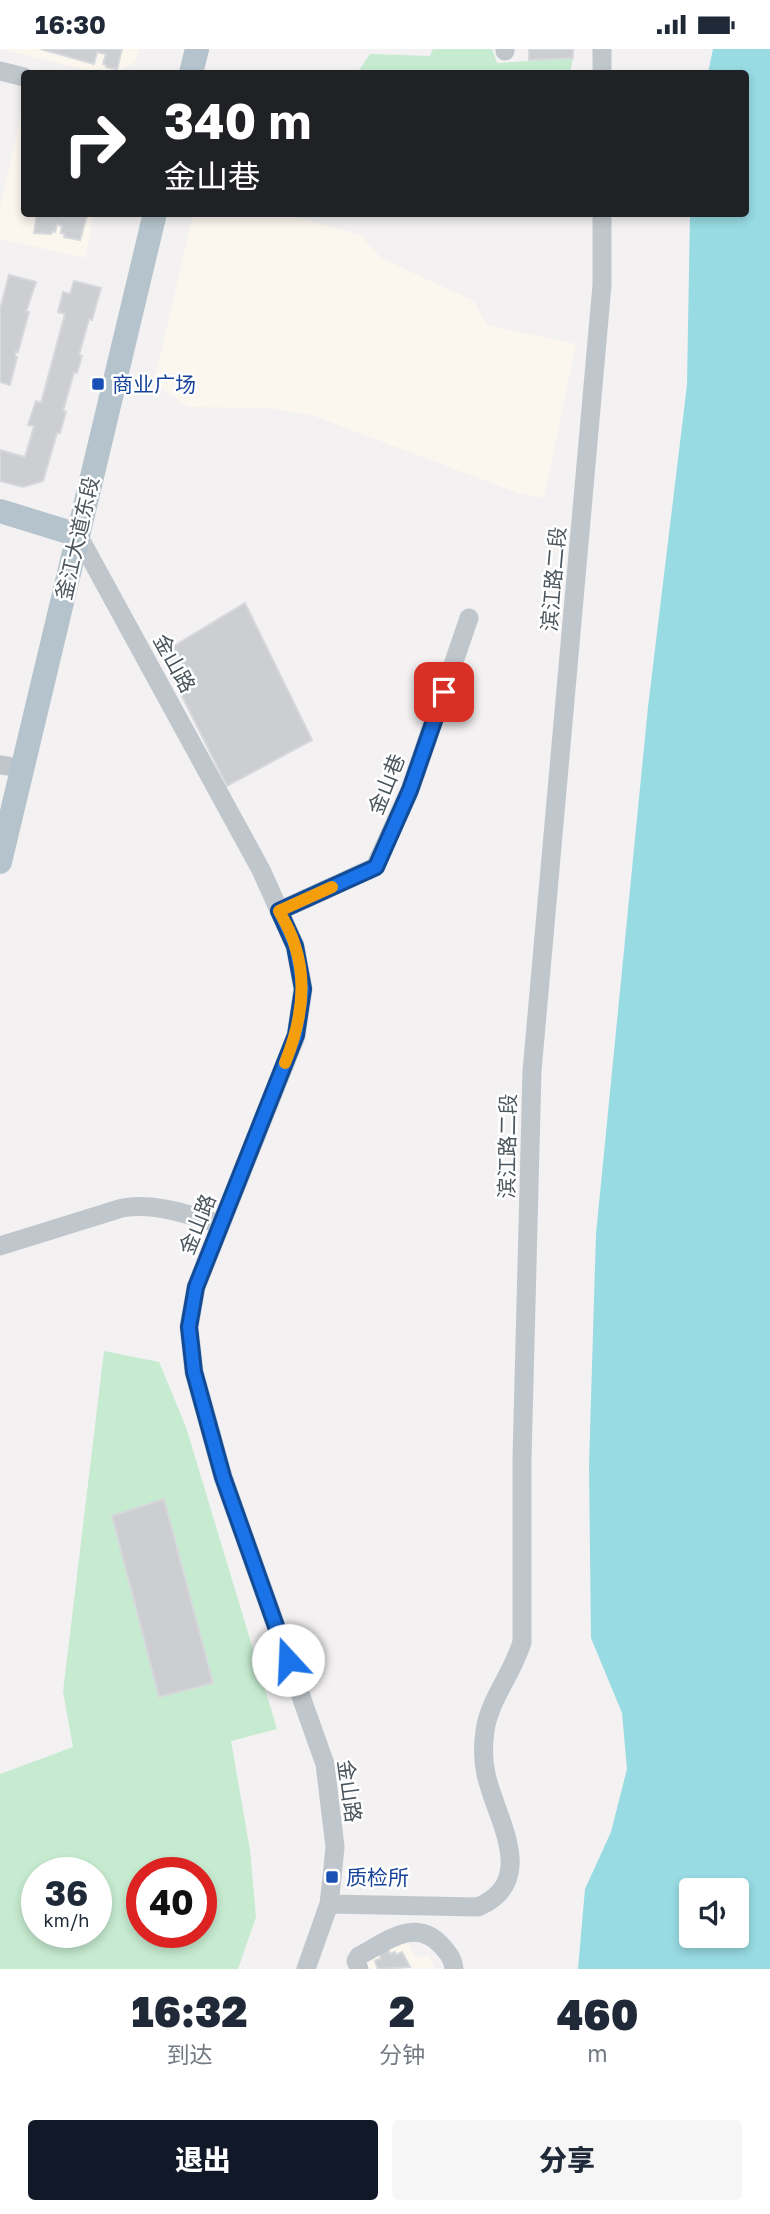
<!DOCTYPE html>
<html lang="zh">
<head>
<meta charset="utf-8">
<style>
  :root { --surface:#fff; --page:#f6f6f7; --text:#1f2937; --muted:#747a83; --accent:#111827 }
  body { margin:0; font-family:"Golos Text","Noto Sans SC",sans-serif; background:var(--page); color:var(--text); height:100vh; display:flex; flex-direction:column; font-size:26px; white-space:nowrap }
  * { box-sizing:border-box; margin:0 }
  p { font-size:23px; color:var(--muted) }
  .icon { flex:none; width:38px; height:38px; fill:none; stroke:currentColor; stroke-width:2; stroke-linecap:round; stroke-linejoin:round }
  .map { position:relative; height:1920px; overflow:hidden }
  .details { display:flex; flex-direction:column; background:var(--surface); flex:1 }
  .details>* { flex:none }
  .guide { position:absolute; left:21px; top:21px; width:728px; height:147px; border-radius:7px; box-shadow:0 4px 10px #0003; background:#202124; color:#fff; overflow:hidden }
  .fabs { position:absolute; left:679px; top:1829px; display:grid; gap:14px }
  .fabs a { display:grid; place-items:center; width:70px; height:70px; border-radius:7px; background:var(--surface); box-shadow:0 4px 10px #0003; font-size:35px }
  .speed { position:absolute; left:21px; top:1808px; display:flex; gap:14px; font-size:35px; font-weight:700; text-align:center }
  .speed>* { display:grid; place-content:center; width:91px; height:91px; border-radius:50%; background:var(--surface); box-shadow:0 4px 10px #0003; line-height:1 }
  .speed small { font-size:18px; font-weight:400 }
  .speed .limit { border:10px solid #d22; background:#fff; color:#111 }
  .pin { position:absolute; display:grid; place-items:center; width:60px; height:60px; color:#fff; margin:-30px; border-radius:14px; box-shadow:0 4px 10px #0006 }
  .me { position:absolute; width:77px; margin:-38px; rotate:340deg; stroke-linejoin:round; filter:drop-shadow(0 0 5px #0008) }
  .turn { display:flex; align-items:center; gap:24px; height:147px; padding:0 28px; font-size:32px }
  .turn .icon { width:91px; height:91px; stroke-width:2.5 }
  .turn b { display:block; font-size:49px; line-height:60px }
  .eta { display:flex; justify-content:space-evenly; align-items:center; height:119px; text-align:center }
  .eta b { font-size:42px; font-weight:800; line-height:49px }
  .action { display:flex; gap:14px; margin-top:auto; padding:14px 28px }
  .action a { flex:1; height:80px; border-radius:7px; background:var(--accent); color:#fff; font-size:28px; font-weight:800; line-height:80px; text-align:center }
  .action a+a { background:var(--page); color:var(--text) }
  .status { display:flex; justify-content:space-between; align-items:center; height:49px; padding:0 35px; background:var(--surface); direction:ltr }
  .status svg { height:19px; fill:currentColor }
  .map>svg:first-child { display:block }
  .commercial { fill:#fbf6ee }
  .green { fill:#c6ebd0; fill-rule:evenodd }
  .water { fill:#98dbe3; fill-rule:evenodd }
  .building { fill:#ccced2; stroke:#d6d8dc; stroke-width:2 }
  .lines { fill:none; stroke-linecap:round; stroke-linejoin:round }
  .minor { stroke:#bfc7cc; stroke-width:19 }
  .major { stroke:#b4c3cc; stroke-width:24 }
  .route-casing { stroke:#114b97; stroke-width:18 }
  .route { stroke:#1a73e8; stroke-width:12 }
  .slow { stroke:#f59e0b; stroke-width:12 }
  .transit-dot { fill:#1a4fb4; stroke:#fff; stroke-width:2.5 }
  .labels { text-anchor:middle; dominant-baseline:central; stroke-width:5; stroke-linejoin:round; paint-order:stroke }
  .transit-label { font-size:21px; fill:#164399; stroke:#fff; text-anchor:start }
  .street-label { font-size:21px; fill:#4b565d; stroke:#fff }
</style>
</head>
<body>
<div class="status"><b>16:30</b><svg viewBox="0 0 49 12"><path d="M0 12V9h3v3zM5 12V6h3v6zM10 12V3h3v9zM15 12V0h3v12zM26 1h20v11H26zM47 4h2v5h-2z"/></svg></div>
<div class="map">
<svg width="770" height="1920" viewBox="0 0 770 1920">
  <rect width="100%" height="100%" fill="#f3f1f2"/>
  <path class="commercial" d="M0,0h139l-4,13 -19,11h-17z
    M24,52v112l70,1 -9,44 -85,-19v-31z
    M193,165h92l75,21 21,23 93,43 13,24 89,19 -32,154 -26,-5 -204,-77 -45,-8 -81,-1 -34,-24z
    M407,1891l8,17 14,-1 6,13h-68l-2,-14z"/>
  <path class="green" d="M433,0h59l5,14 76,-5 -3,15h-213l13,-19 60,2z
    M104,1302l55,11 27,65 91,302 -46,12 19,109 6,67 -18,52h-238v-195l73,-27 -10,-55zM37,1824h59v59h-59zM142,1824h59v59h-59z"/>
  <path class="water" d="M713,0h57v1920h-192l7,-80 26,-57 16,-63 -5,-56 -31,-75 -2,-173 7,-231 52,-527 39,-322 3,-171 56,-1v-140h-38zM691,1841h46v45h-46z"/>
  <path class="building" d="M41,0h81l-5,20 -11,-2v-2l-3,-1 3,-10 -9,-2 -3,12z
    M529,0h44v9l-44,2z
    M37,164l50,2 -7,25 -16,-3 1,-3 -4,-1 1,-7 -5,-2 -2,8 -3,-1 -1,3 -17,-1z
    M9,226l27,7 -10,30h3l-11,40 -2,-1 -1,5 2,1 -7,28 -10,-3v-73z
    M74,232l27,7 -9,32 -3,-1 -10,36 3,1 -5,17 -3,-1 -11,39 3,1 -6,21h-3l-14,48 -20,6 -23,-6v-31l25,7 9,-31 -6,-1 8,-24 5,2 24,-89 -7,-2 5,-20 7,2z
    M245,554l67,137 -85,46 -66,-132z
    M164,1450l49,184 -54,14 -47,-181z
    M388,1900l2,5 5,-2 1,3 6,-3 8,15 -32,2 -3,-8 6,-3 -2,-5z"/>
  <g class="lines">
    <path class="minor" d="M602,0v24
      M505,2v-2
      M0,22l24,6
      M78,486l183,335 34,76 8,43 -7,47 -100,251 -7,40 5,45 29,105 102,287 10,83 -3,30 -3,27 -23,65
      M0,716l8,1
      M279,862l96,-44 35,-77 59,-172
      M0,1197l122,-38c34,-6 66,7 99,16
      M329,1855l149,3c62,-27 17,-89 8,-133 -3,-13 -3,-29 -1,-43 4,-31 28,-58 37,-89v-183l10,-388 70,-786v-72
      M359,1920l-3,-8 3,-5c27,-14 56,-39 82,-11 7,8 12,13 13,24"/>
    <path class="major" d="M191,24l6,-24
      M0,462l78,24
      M0,813l155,-649"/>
  </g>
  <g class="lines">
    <g class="route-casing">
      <path id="route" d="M288,1611l-65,-183 -29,-105 -5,-45 7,-40 100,-252 7,-46 -8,-43 -16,-35 97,-44 34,-77 34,-98"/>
    </g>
    <use href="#route" class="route"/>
    <path class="slow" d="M285,1014c15,-37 23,-78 10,-117 -3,-12 -10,-24 -16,-35l53,-24"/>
  </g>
  <g class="transit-dot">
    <rect x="91" y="328" width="14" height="14" rx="3.5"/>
    <rect x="325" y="1821" width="14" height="14" rx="3.5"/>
  </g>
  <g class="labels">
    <g class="transit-label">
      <text x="112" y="335">商业广场</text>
      <text x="346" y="1828">质检所</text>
    </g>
    <g class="street-label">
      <text transform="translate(77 489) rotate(-77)">釜江大道东段</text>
      <text transform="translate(553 530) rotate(-85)">滨江路二段</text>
      <text transform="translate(175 614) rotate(61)">金山路</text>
      <text transform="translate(386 735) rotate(-68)">金山巷</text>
      <text transform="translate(507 1097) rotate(-89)">滨江路二段</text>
      <text transform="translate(197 1175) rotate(-68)">金山路</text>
      <text transform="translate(350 1742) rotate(82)">金山路</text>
    </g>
  </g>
</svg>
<div class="fabs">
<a><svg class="icon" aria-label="sound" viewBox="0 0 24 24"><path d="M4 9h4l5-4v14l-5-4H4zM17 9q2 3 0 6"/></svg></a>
</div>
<div class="speed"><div>36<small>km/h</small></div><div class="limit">40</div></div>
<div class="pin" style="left:444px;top:643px;background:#d93025"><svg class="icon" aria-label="arrive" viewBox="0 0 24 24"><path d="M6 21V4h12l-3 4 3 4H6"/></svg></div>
<svg class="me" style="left:288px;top:1611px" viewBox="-20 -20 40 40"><circle r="19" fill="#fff"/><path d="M0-13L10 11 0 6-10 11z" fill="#1a73e8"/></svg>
<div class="guide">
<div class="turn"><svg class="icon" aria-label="right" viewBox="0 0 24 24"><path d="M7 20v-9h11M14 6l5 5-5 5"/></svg><div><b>340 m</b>金山巷</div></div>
</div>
</div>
<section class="details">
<div class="eta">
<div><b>16:32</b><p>到达</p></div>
<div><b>2</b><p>分钟</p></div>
<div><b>460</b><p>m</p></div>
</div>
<div class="action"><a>退出</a><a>分享</a></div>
</section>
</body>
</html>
